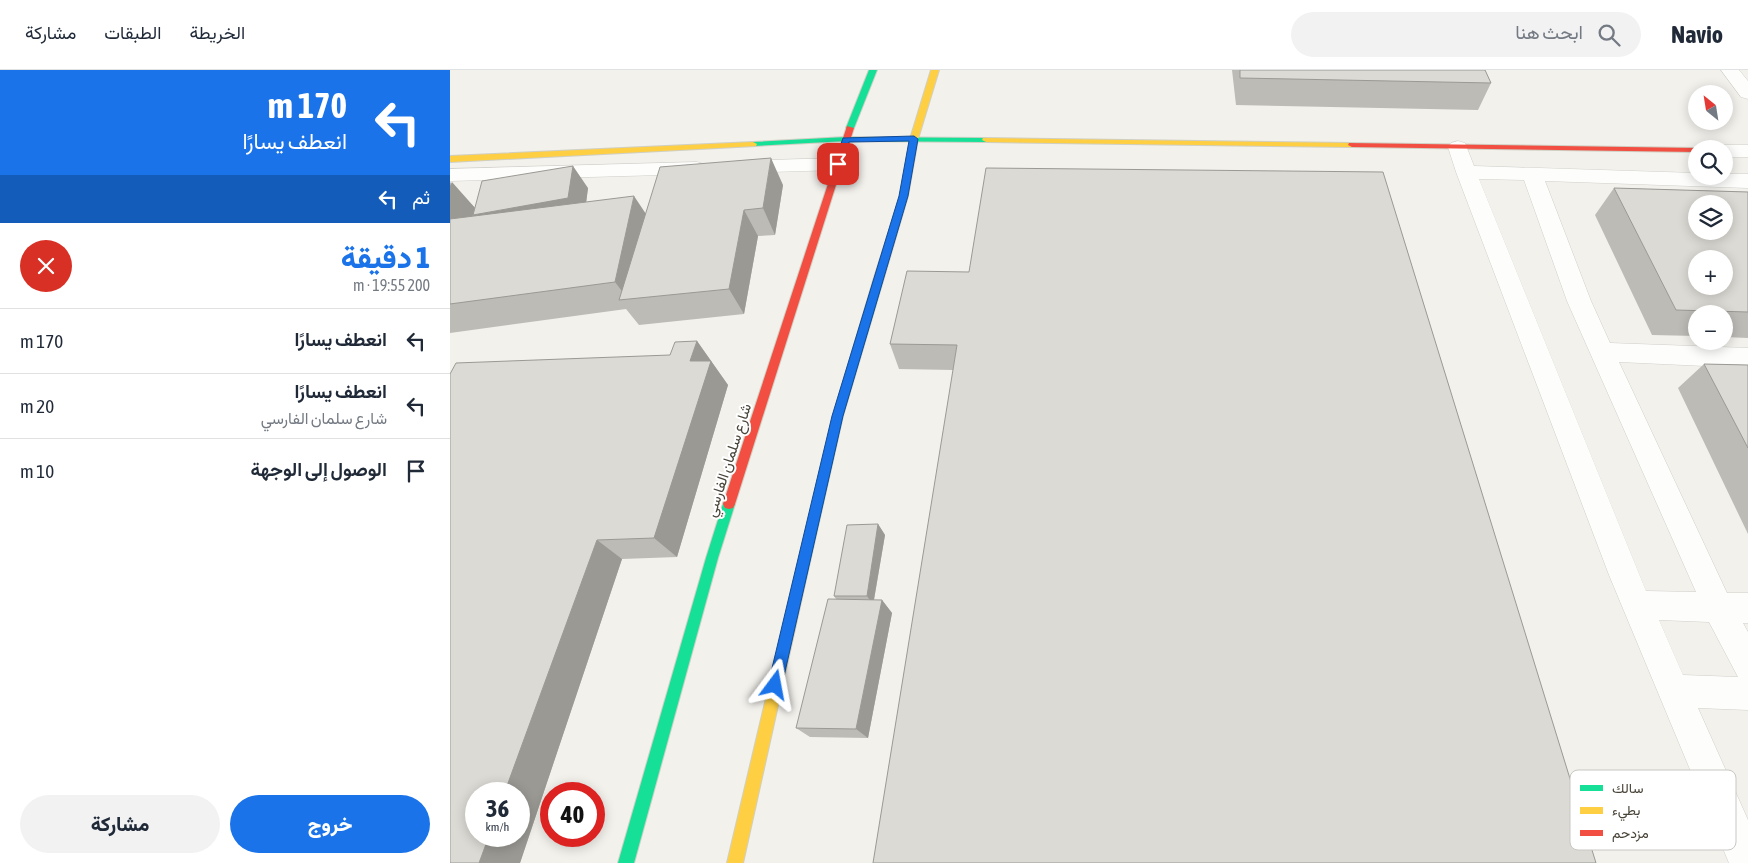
<!DOCTYPE html>
<html lang="ar">
<head>
<meta charset="utf-8">
<style>
  :root { --surface:#fff; --page:#f2f2f3; --text:#1f2937; --muted:#747a83; --line:#e0e1e3; --accent:#1a73e8 }
  body { margin:0; font-family:"Asap Condensed",Vazirmatn,sans-serif; background:var(--page); color:var(--text); direction:rtl; height:100vh; display:flex; flex-direction:column; font-size:19px; white-space:nowrap }
  * { box-sizing:border-box; margin:0 }
  p { font-size:16px; color:var(--muted) }
  .icon { flex:none; width:28px; height:28px; fill:none; stroke:currentColor; stroke-width:2; stroke-linecap:round; stroke-linejoin:round }
  .map { position:relative; flex:1; overflow:hidden; direction:ltr }
  .panel { display:flex; flex-direction:column; background:var(--surface); width:450px }
  .panel>* { flex:none }
  .banner { background:#1a73e8; color:#fff; overflow:hidden }
  .needle { width:32px; rotate:330deg }
  .buttons { position:absolute; left:1238px; top:15px; display:grid; gap:10px }
  .buttons a { display:grid; place-items:center; width:45px; height:45px; border-radius:50%; background:var(--surface); box-shadow:0 2px 12px #0003; font-size:25px }
  .speed { position:absolute; left:15px; top:712px; display:flex; gap:10px; font-size:25px; font-weight:700; text-align:center }
  .speed>* { display:grid; place-content:center; width:65px; height:65px; border-radius:50%; background:var(--surface); box-shadow:0 2px 12px #0003; line-height:1 }
  .speed small { font-size:12px; font-weight:400 }
  .speed .limit { border:8px solid #d22; background:#fff; color:#111 }
  .pin { position:absolute; display:grid; place-items:center; width:42px; height:42px; color:#fff; margin:-21px; border-radius:10px; box-shadow:0 2px 8px #0006 }
  .me { position:absolute; width:55px; margin:-28px; rotate:13deg; stroke-linejoin:round; filter:drop-shadow(0 0 4px #0008) }
  .turn { display:flex; align-items:center; gap:18px; height:105px; padding:0 20px; font-size:22px }
  .turn .icon { width:65px; height:65px; stroke-width:2.5 }
  .turn b { display:block; font-size:35px; line-height:42px }
  .then { display:flex; align-items:center; height:48px; padding:0 20px; background:#0003; gap:10px; font-size:19px }
  .round { display:grid; place-items:center; flex:none; width:52px; height:52px; border-radius:26px; background:var(--page) }
  .summary { display:flex; align-items:center; justify-content:space-between; height:85px; padding:0 20px }
  h1 { font-size:30px; font-weight:800; line-height:38px; color:var(--accent) }
  .action { display:flex; gap:10px; margin-top:auto; padding:10px 20px }
  .action a { flex:1; height:58px; border-radius:30px; background:var(--accent); color:#fff; font-size:20px; font-weight:800; line-height:58px; text-align:center }
  .action a+a { background:var(--page); color:var(--text) }
  ul { padding:0; list-style:none }
  li { display:flex; align-items:center; gap:15px; height:65px; padding:0 20px; border-top:1px solid var(--line) }
  li div { flex:1 }
  li b { display:block; font-size:19px }
  li em { font-style:normal }
  header { display:flex; align-items:center; gap:30px; box-sizing:border-box; height:70px; padding:0 25px; background:var(--surface); border-bottom:1px solid var(--line) }
  header strong { font-size:24px }
  nav { display:flex; gap:28px; margin-inline-start:auto; font-size:18px }
  .search { width:350px; height:45px; background:var(--page); display:flex; align-items:center; gap:12px; box-sizing:border-box; padding:0 18px; border-radius:28px; color:var(--muted); font-size:19px }
  main { display:flex; flex:1; min-height:0 }
  .map>svg:first-child { display:block }
  .lines { fill:none; stroke-linecap:round; stroke-linejoin:round }
  .street-casing { stroke:#d0cfca; stroke-width:1 }
  .fast-casing { stroke:#d0cfc3; stroke-width:2 }
  .slow-casing { stroke:#d0cfc3; stroke-width:2 }
  .jam-casing { stroke:#d0cfc3; stroke-width:2 }
  .street { fill:#fdfdfc; fill-rule:evenodd }
  .fast { fill:#16e098; fill-rule:evenodd }
  .slow { fill:#ffcf43; fill-rule:evenodd }
  .jam { fill:#f24e42; fill-rule:evenodd }
  .wall { fill:#bdbbb6 }
  .shaded-wall { fill:#9a9994 }
  .building { fill:#dcdad4; stroke:#9a9994; fill-rule:evenodd }
  .route { fill:#1a73e8; stroke:#114b97 }
  .labels { text-anchor:middle; dominant-baseline:central; stroke-width:4; stroke-linejoin:round; paint-order:stroke }
  .street-label { font-size:15px; fill:#484438; stroke:#fff }
  .key { fill:#fff; stroke:#c8c7c3; stroke-width:1 }
  .key-label { font-size:14px; fill:#484438 }
</style>
</head>
<body>
<header>
<strong>Navio</strong>
<div class="search"><svg class="icon" aria-label="search" viewBox="0 0 24 24"><circle cx="10" cy="10" r="6"/><path d="M15 15l6 6"/></svg>ابحث هنا</div>
<nav><a>الخريطة</a><a>الطبقات</a><a>مشاركة</a></nav>
</header>
<main>
<div class="map">
<svg width="1298" height="793" viewBox="0 0 1298 793">
  <rect width="100%" height="100%" fill="#f2f1ec"/>
  <g class="lines">
    <g class="street-casing">
      <path id="street" d="M1271,0h18l9,11v18l-7,-2z
        M1008,71l7,2 9,23 222,7v3h28v-2h24v14l-203,-7 46,120 19,42 138,5v20l-129,-6 108,231h21v30h-5l5,9v78l-50,-2 50,112v43h-19l-120,-288 -153,-403 -8,-25 3,-4zM1029,109l45,1 43,121 129,291 -50,-1zM1209,550l50,2 29,55 -55,-2z
        M1274,75h24v12h-24v-8h-8z
        M388,88l7,2 3,4 -3,4 -7,2 -101,3 -7,-2 -3,-4 3,-4 7,-2z
        M247,92l7,2 3,4 -3,4 -7,2 -247,7v-12z"/>
    </g>
    <g class="fast-casing">
      <path id="fast" d="M419,0h8l-23,58 -7,2 -1,-2z
        M396,67l140,1 4,2 -4,2 -140,-1 -93,5 -4,-2 4,-2z
        M428,208l5,3 -40,135 -38,168 -2,4 -4,2 -4,-2 -2,-4 40,-168 40,-135z
        M279,429l4,1 2,4 -17,54 -84,305h-16l88,-305 17,-54 2,-4z"/>
    </g>
    <g class="slow-casing">
      <path id="slow" d="M481,0h8l-21,69 -10,57 -25,85 -5,3 -5,-3 27,-85 10,-57z
        M533,68l369,5 4,2 -4,2 -366,-5 -4,-2z
        M303,72l4,2 -1,2 -306,16v-6z
        M349,508l4,2 2,4 -62,279h-16l66,-279 2,-4z"/>
    </g>
    <g class="jam-casing">
      <path id="jam" d="M397,56l7,2 -119,376 -2,4 -4,1 -4,-1 -2,-4z
        M899,73l347,5 3,1h-3v3l-344,-5 -4,-2z"/>
    </g>
    <use href="#street" class="street"/>
    <use href="#fast" class="fast"/>
    <use href="#slow" class="slow"/>
    <use href="#jam" class="jam"/>
  </g>
  <path class="wall" d="M782,0h253l6,13 -13,27 -242,-5z
    M0,112l25,26 113,-20 -2,14 60,11 137,-28 -8,50 -17,1 -14,78 -105,11 -13,-16 -176,24z
    M1164,118l134,4v146l-24,-1v-23h-28v22l-44,-1 -57,-120z
    M519,202l-16,98 -54,-1 -9,-25z
    M247,271l31,44 -51,172 -55,2 -102,304h-70l220,-508z
    M1254,294l44,1v169l-70,-146z
    M428,454l7,11 -11,65h8l10,13 -24,125 -58,-1 -14,-9 40,-129 -2,-3z"/>
  <path class="shaded-wall" d="M321,88l12,27 -8,50 -12,-27z
    M123,96l15,22 -4,32 -92,16 -19,-21 -23,46v-75l2,-4 24,27z
    M184,126l18,27 -24,76 -13,-17z
    M294,140l14,26 -14,78 -15,-25z
    M247,271l31,44 -51,172 -23,-19 36,-177z
    M428,454l7,11 -12,70 -6,-9z
    M147,470l25,19 -102,304h-41l10,-27h30v-42h-15z
    M432,530l10,13 -24,125 -12,-9z"/>
  <path class="building" d="M790,0h245l6,13 -251,-5z
    M321,88l-8,50 -19,2 -15,79 -110,11 41,-133z
    M123,96l-5,32 -95,17 9,-34z
    M536,98l397,4 213,691h-723l84,-518 -67,-1 17,-73 62,1z
    M1164,118l134,4v120l-72,-2zM1246,134h28v27h-28zM1246,189h28v27h-28z
    M184,126l-19,86 -165,22v-85z
    M247,271l-7,20h21l-57,177 -57,2 -93,254h-28v42h13l-10,27h-29v-489l6,-11 214,-8 5,-13z
    M1254,294l44,1v83z
    M428,454l-11,72h-33l13,-71z
    M378,529l54,1 -26,129 -60,-1z"/>
  <path class="route" d="M464,66l4,3 -10,57 -65,220 -61,269 -2,5 -5,2 -5,-2 -2,-5 64,-269 67,-220 10,-55 -60,1 -8,24 -7,-2 9,-26z"/>
  <g class="labels">
    <g class="street-label">
      <text transform="translate(278 390) rotate(-72)">شارع سلمان الفارسي</text>
    </g>
  </g>
  <rect x="1120" y="700" width="166" height="80" rx="8" class="key"/>
  <rect x="1130" y="715" width="23" height="6" fill="#16e098"/>
  <rect x="1130" y="737" width="23" height="7" fill="#ffcf43"/>
  <rect x="1130" y="760" width="23" height="6" fill="#f24e42"/>
  <g class="key-label">
    <text x="1162" y="723">سالك</text>
    <text x="1162" y="745">بطيء</text>
    <text x="1162" y="768">مزدحم</text>
  </g>
</svg>
<div class="buttons">
<a><svg class="needle" viewBox="-14 -14 28 28"><path d="M0-13l5 13h-10z" fill="#e53935"/><path d="M0 13l5-13h-10z" fill="#747a83"/></svg></a>
<a><svg class="icon" aria-label="search" viewBox="0 0 24 24"><circle cx="10" cy="10" r="6"/><path d="M15 15l6 6"/></svg></a>
<a><svg class="icon" aria-label="layers" viewBox="0 0 24 24"><path d="M12 4l9 5-9 5-9-5zM3 14l9 5 9-5"/></svg></a>
<a>+</a>
<a>−</a>
</div>
<div class="speed"><div>36<small>km/h</small></div><div class="limit">40</div></div>
<div class="pin" style="left:388px;top:94px;background:#d93025"><svg class="icon" aria-label="arrive" viewBox="0 0 24 24"><path d="M6 21V4h12l-3 4 3 4H6"/></svg></div>
<svg class="me" style="left:325px;top:615px" viewBox="-20 -20 40 40"><path d="M0-17L14 15 0 8-14 15z" fill="#1a73e8" stroke="#fff" stroke-width="4"/></svg>
</div>
<section class="panel">
<div class="banner">
<div class="turn"><svg class="icon" aria-label="left" viewBox="0 0 24 24"><path d="M17 20v-9H6M10 6l-5 5 5 5"/></svg><div><b>170 m</b>انعطف يسارًا</div></div>
<div class="then">ثم<svg class="icon" aria-label="left" viewBox="0 0 24 24"><path d="M17 20v-9H6M10 6l-5 5 5 5"/></svg></div>
</div>
<div class="summary"><div><h1>1 دقيقة</h1><p>200 m · 19:55</p></div><a class="round" style="background:#d93025;color:#fff"><svg class="icon" aria-label="close" viewBox="0 0 24 24"><path d="M6 6l12 12M18 6L6 18"/></svg></a></div>
<ul>
<li><svg class="icon" aria-label="left" viewBox="0 0 24 24"><path d="M17 20v-9H6M10 6l-5 5 5 5"/></svg><div><b>انعطف يسارًا</b></div><em>170 m</em></li>
<li><svg class="icon" aria-label="left" viewBox="0 0 24 24"><path d="M17 20v-9H6M10 6l-5 5 5 5"/></svg><div><b>انعطف يسارًا</b><p>شارع سلمان الفارسي</p></div><em>20 m</em></li>
<li><svg class="icon" aria-label="arrive" viewBox="0 0 24 24"><path d="M6 21V4h12l-3 4 3 4H6"/></svg><div><b>الوصول إلى الوجهة</b></div><em>10 m</em></li>
</ul>
<div class="action"><a>خروج</a><a>مشاركة</a></div>
</section>
</main>
</body>
</html>
